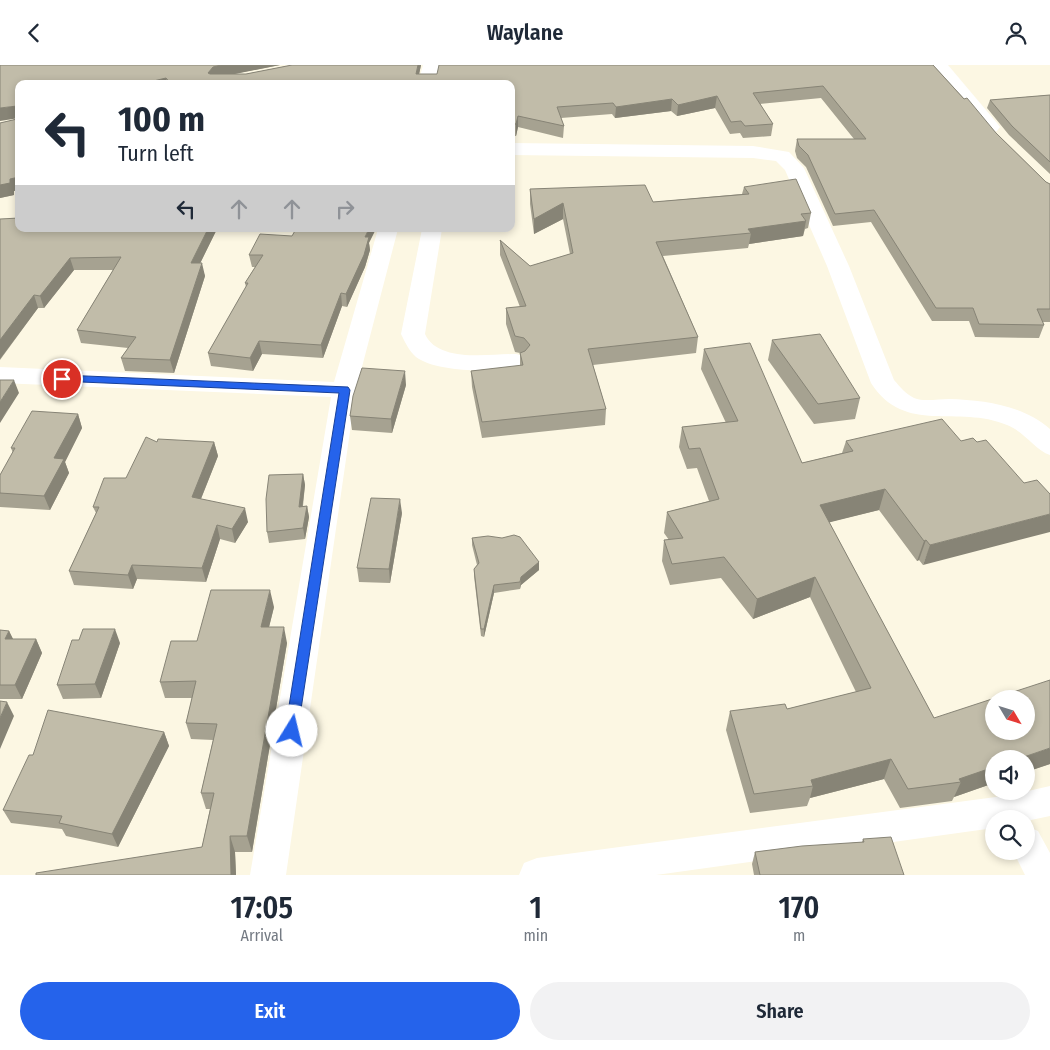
<!DOCTYPE html>
<html lang="en">
<head>
<meta charset="utf-8">
<style>
  :root { --surface:#fff; --page:#f2f2f3; --text:#1f2937; --muted:#747a83; --accent:#2563eb }
  body { margin:0; font-family:"Fira Sans Condensed",sans-serif; background:var(--page); color:var(--text); height:100vh; display:flex; flex-direction:column; font-size:19px; white-space:nowrap }
  * { box-sizing:border-box; margin:0 }
  p { font-size:16px; color:var(--muted) }
  .icon { flex:none; width:28px; height:28px; fill:none; stroke:currentColor; stroke-width:2; stroke-linecap:round; stroke-linejoin:round }
  .map { position:relative; height:810px; overflow:hidden }
  .panel { display:flex; flex-direction:column; background:var(--surface); flex:1 }
  .panel>* { flex:none }
  .banner { position:absolute; left:15px; top:15px; width:500px; height:152px; border-radius:10px; box-shadow:0 2px 8px #0003; background:#fff; color:var(--text); overflow:hidden }
  .needle { width:32px; rotate:128deg }
  .buttons { position:absolute; left:985px; top:625px; display:grid; gap:10px }
  .buttons a { display:grid; place-items:center; width:50px; height:50px; border-radius:50%; background:var(--surface); box-shadow:0 2px 8px #0003; font-size:25px }
  .pin { position:absolute; display:grid; place-items:center; width:42px; height:42px; color:#fff; margin:-21px; border:2px solid #fff; border-radius:50%; box-shadow:0 1px 5px #0007 }
  .me { position:absolute; width:55px; margin:-28px; rotate:9deg; stroke-linejoin:round; filter:drop-shadow(0 0 4px #0008) }
  .turn { display:flex; align-items:center; gap:18px; height:105px; padding:0 20px; font-size:22px }
  .turn .icon { width:65px; height:65px; stroke-width:2.5 }
  .turn b { display:block; font-size:35px; line-height:42px }
  .lanes { display:flex; align-items:center; height:48px; padding:0 20px; background:#0003; justify-content:center; gap:25px; direction:ltr }
  .lanes .off { opacity:.35 }
  .eta { display:flex; justify-content:space-evenly; align-items:center; height:85px; text-align:center }
  .eta b { font-size:30px; font-weight:600; line-height:35px }
  .button { display:flex; gap:10px; margin-top:auto; padding:10px 20px }
  .button a { flex:1; height:58px; border-radius:30px; background:var(--accent); color:#fff; font-size:20px; font-weight:600; line-height:58px; text-align:center }
  .button a+a { background:var(--page); color:var(--text) }
  header { display:flex; justify-content:space-between; align-items:center; height:65px; padding:0 20px; background:var(--surface); font-size:22px; font-weight:600 }
  .map>svg:first-child { display:block }
  .lines { fill:none; stroke-linecap:round; stroke-linejoin:round }
  .street { fill:#fff; fill-rule:evenodd }
  .secondary { fill:#fff; fill-rule:evenodd }
  .wall { fill:#a6a291 }
  .shaded-wall { fill:#878476 }
  .building { fill:#c1bca9; stroke:#878476; fill-rule:evenodd }
  .route { fill:#2563eb; stroke:#184099 }
</style>
</head>
<body>
<header><svg class="icon" aria-label="back" viewBox="0 0 24 24"><path d="M15 5l-7 7 7 7"/></svg>Waylane<svg class="icon" aria-label="person" viewBox="0 0 24 24"><circle cx="12" cy="8" r="4"/><path d="M4 21q1-7 8-7t8 7"/></svg></header>
<div class="map">
<svg width="1050" height="810" viewBox="0 0 1050 810">
  <rect width="100%" height="100%" fill="#fcf7e3"/>
  <g class="lines">
    <path class="street" d="M423,0h18l-5,19h-18z
      M511,78l242,3 36,6 15,16 45,98 45,114c6,7 12,14 20,18 10,4 24,1 35,1 35,1 73,6 101,30v26c-15,-5 -25,-23 -43,-30 -49,-21 -102,11 -136,-42l-44,-117 -42,-96 -9,-9 -23,-3 -242,-3z
      M378,164h20l-42,161 -70,485h-36l81,-478 -331,-14v-16l334,15z
      M422,164h20l-17,105c13,29 64,20 91,20l8,2 4,5 -4,5c-24,7 -87,7 -108,-9 -7,-6 -11,-15 -15,-23z
      M1050,721v30l-19,4 -3,7 10,4 12,22v22h-25l-12,-24h13v-32h-32v9l-338,47h-137l5,-12 13,-5 474,-63z"/>
    <path class="secondary" d="M929,0h19l49,58 3,4 -3,4 -7,2 -7,-2z"/>
  </g>
  <path class="wall" d="M0,0h280l-47,9h13l46,-9h129l-2,9h18l496,-9 63,68 50,49 4,2v138h-7l1,3 -5,13 -64,-1 -6,-16h-37l-61,-99 -38,4 -27,-59 -9,-9 -2,-7 2,-12h57l-33,-41 -61,6 13,20 -2,12 -28,2 -3,-5 -10,1 -15,-26 -38,8 -6,-5 -56,7 -3,-4 -51,4 3,8 -1,12 -45,-11 -2,9h-5v-52h-492v106l-5,1v4l-14,3v-75l17,-4z
    M1050,30v79l-41,-39 -22,-27 3,-8z
    M744,122l67,26 -3,15 -3,1 -2,7 -54,8 -1,4 -85,8 35,81 -2,16 -103,12 13,44 -1,16 -123,13 -10,-51 -1,-16 49,-5v-13l-5,-1 -9,-28v-16l14,-1 -20,-52v-15l30,26 40,-12 -7,-35 -29,15 -4,-30v-15l123,13 89,-8z
    M0,154l19,10h237l-1,3 -39,-1 -16,32 5,13 -31,97 -49,-2 -4,-13 7,-10 -47,-5 -4,-13 36,-60h-39l-30,38h-6l-38,52z
    M292,171l77,7 1,7 -5,17 -18,40 -5,-1 -19,52 -61,-4 -9,17 -42,-5 -3,-13 38,-66 -1,-4 10,-16h-3l-3,-12z
    M772,275l88,58 -5,21 -41,5 -46,-64z
    M704,284l98,114 40,-10 4,-12h115l12,-3 -50,127 -4,-5 -2,1 -38,-51 -50,12 105,196 116,46 -24,8v-13h-32v24l-40,14 -2,4 -52,7 -16,-29 -74,19 -3,8 -57,7 -24,-83 4,-19 57,-2 69,-17 -46,-95 -57,22 -32,-41 -51,7 -8,-24 2,-21h5l-5,-7 3,-21 42,-11 -12,-33 -10,1 -8,-22 3,-20 44,-4 -25,-54z
    M406,320l-14,48 -40,-3 -2,-14z
    M78,349l4,14 -17,34 4,11 -19,37 -50,-3v-32l13,-22 -2,-5z
    M157,377h57l4,14 -17,43 47,23 -13,21 -15,-4 -14,43 -69,-3 -4,10 -59,-4 -5,-14 27,-58 -3,-6 33,-29z
    M303,409l2,11 -2,21h4l2,11 -4,22 -36,4 -2,-11z
    M402,448l-12,70 -31,-1 -2,-14z
    M472,473l67,24v8l-18,15 -1,4 -26,4 -10,44 -3,-1 -7,-60v-7l3,-4 -5,-20z
    M274,542l-5,20 18,16 -35,209h-17l1,23h-200l166,-28 8,-38h-4l-5,-16 12,-53 -22,-1 -5,-16 6,-25h-27l-5,-16 37,-41z
    M0,565l9,1 4,8h23l6,14 -20,46h-22z
    M120,578l-19,55 -38,1 -6,-14z
    M164,667l5,14 -51,101 -52,-11 -4,-7 -51,-6 -8,-13 30,-55z
    M863,774l41,36h-150l-2,-11 3,-12 107,-10z"/>
  <path class="shaded-wall" d="M221,0h59l-65,13 -7,-5 5,-6z
    M418,0h3l-4,19 -1,-10z
    M166,13l1,6h-26z
    M717,31l-2,12 -38,8 1,-11z
    M672,34l-1,12 -56,7 1,-11z
    M17,41l2,12 -19,3v-13z
    M518,51v11l-2,9v-12z
    M19,112v13l-5,1v4l-14,3v-13l10,-6z
    M563,138v16l-29,15v-15z
    M806,156l-3,15 -54,8 2,-11 -3,-4z
    M208,164h8v2l-22,45 -3,-13z
    M369,164h7l-7,14 1,7 -5,17 -18,40 -1,-13 19,-57z
    M70,193l4,12 -30,38 -4,-12z
    M202,198l3,13 -31,97 -4,-13z
    M341,228l1,13 -19,52 -2,-13z
    M34,230l4,13 -38,51v-19z
    M259,276l3,13 -9,17 -3,-13z
    M405,306l1,14 -14,48 -1,-14z
    M14,315l5,13 -19,30v-21z
    M78,349l4,14 -17,34 4,11 -19,37 -6,-14 10,-38z
    M214,377l4,14 -22,55 -4,-14z
    M303,409l2,11 -4,33 -2,-11z
    M885,424l-6,21 -64,16 5,-21z
    M400,434l2,14 -12,70 -1,-14z
    M307,441l2,11 -4,22 -2,-11z
    M245,443l3,14 -13,21 -3,-14z
    M1050,449v18l-127,33 7,-20z
    M217,460l3,14 -14,43 -4,-14z
    M926,475l-7,20 -2,1 7,-20z
    M539,497v8l-18,15 -1,4 1,-12z
    M132,500l5,14 -4,10 -5,-14z
    M815,512l-5,20 -57,22 4,-20z
    M494,520v8l-10,44v-8z
    M270,525l4,17 -9,36 -4,-16z
    M284,562l3,16 -35,209 -5,-16z
    M115,564l5,14 -19,55 -6,-14z
    M9,566l7,14 -11,-6z
    M36,574l6,14 -20,46 -7,-14z
    M7,637l7,14 -14,33v-31z
    M164,667l5,14 -51,101 -6,-13z
    M1050,683v16l-24,8v-13h-8z
    M891,694l-7,20 -74,19 3,-12 -2,-6z
    M994,702v16l-40,14 7,-15 -2,-3z
    M230,771l5,16 1,23h-5z"/>
  <path class="building" d="M0,0h221l-8,2 -5,6 2,1h36l46,-9h126l-2,9h21l2,-9h494l31,34 3,-1 29,35 50,49 4,2v125h-13l7,16 -65,-1 -6,-16h-37l-62,-98 -39,4 -27,-59 -9,-9 -2,-7h69l-43,-53 -70,7 20,31 -28,2 -4,-5 -10,1 -14,-26 -39,9 -6,-6 -56,8 -3,-4 -56,4 7,19 -46,-10 -2,8h-5v-40h-340l-5,-6 -25,6h-122v93l-9,2v4l-10,2v-62l17,-4v-13l-17,2z
    M1050,30v67l-38,-36 -22,-26z
    M796,114l15,34 -10,1 5,7 -58,8 3,4 -95,9 42,95 -110,12 18,60 -124,13 -11,-51 52,-6 -3,-12 5,-2 5,-6 -6,-7 -9,-2 -9,-28 20,-2 -26,-66 30,26 43,-13 -10,-50 -29,16 -4,-30 115,-4 8,17 96,-8 -5,-7z
    M19,153v11h189l-17,34h11l-32,97 -49,-2 15,-21 -59,-7 44,-73 -51,1 -30,38 -6,-1 -34,45v-121z
    M296,164h73l-4,8h4l-5,18 -18,39 -5,-1 -20,52 -62,-4 -9,17 -42,-5 40,-70h-3l18,-28h-14l11,-21 32,2z
    M820,269l40,64 -42,6 -46,-64z
    M750,278l52,120 51,-12 -7,-10 96,-22 19,22 12,-3 4,4 9,-2 38,43 13,-3 13,14v20l-120,31 -4,-5 -2,1 -39,-52 -65,16 114,213 116,-38v68l-32,11h-24v8l-35,12 2,3 -53,7 -17,-30 -80,21 2,6 -59,8 -24,-83 55,-7 2,5 84,-21 -56,-111 -58,22 -33,-42 -52,7 -8,-24 19,-2 -16,-26 52,-13 -19,-51 -11,1 -7,-22 56,-6 -34,-72zM994,634h32v32h-32z
    M362,303l43,3 -14,48 -41,-3 3,-20z
    M0,315h14l-14,22z
    M32,346l46,3 -24,44 10,1 -20,37 -44,-3v-18l15,-27h-4z
    M146,372l11,5 1,-3 56,3 -22,55 53,11 -13,21 -15,-4 -15,43 -70,-3 -4,10 -59,-4 30,-64h-6l11,-29h22z
    M303,409l-4,33 8,-1 -4,22 -36,4 -1,-33 3,-24z
    M371,433l29,1 -11,70 -32,-1z
    M514,470l6,2 19,25 -18,15 -1,5 -26,3 -10,44h-3l-7,-60 5,-6 -7,-25 16,-2 14,2z
    M211,525h59l-9,37h23l-37,209h-17l1,39h-195v-2l166,-26 12,-54h-13l16,-69 -31,-1 10,-42 -36,1 11,-41h26z
    M83,564h32l-20,55 -38,1 15,-45h7z
    M0,565l9,1 -4,8h31l-21,46h-15z
    M0,636l7,1 -7,16z
    M48,645l116,22 -52,102 -53,-11 3,-7 -59,-6 26,-55h4z
    M891,772l13,38h-144l-5,-23 47,-6 62,-4 -1,-3z"/>
  <path class="route" d="M62,310l286,12 2,3 -53,345 -5,2 -5,-2 -2,-4 54,-338 -281,-12 -1,-2 1,-3z"/>
</svg>
<div class="buttons">
<a><svg class="needle" viewBox="-14 -14 28 28"><path d="M0-13l5 13h-10z" fill="#e53935"/><path d="M0 13l5-13h-10z" fill="#747a83"/></svg></a>
<a><svg class="icon" aria-label="sound" viewBox="0 0 24 24"><path d="M4 9h4l5-4v14l-5-4H4zM17 9q2 3 0 6"/></svg></a>
<a><svg class="icon" aria-label="search" viewBox="0 0 24 24"><circle cx="10" cy="10" r="6"/><path d="M15 15l6 6"/></svg></a>
</div>
<div class="pin" style="left:62px;top:314px;background:#d93025"><svg class="icon" aria-label="arrive" viewBox="0 0 24 24"><path d="M6 21V4h12l-3 4 3 4H6"/></svg></div>
<svg class="me" style="left:292px;top:666px" viewBox="-20 -20 40 40"><circle r="19" fill="#fff"/><path d="M0-13L10 11 0 6-10 11z" fill="#2563eb"/></svg>
<div class="banner">
<div class="turn"><svg class="icon" aria-label="left" viewBox="0 0 24 24"><path d="M17 20v-9H6M10 6l-5 5 5 5"/></svg><div><b>100 m</b>Turn left</div></div>
<div class="lanes"><svg class="icon" aria-label="left" viewBox="0 0 24 24"><path d="M17 20v-9H6M10 6l-5 5 5 5"/></svg><svg class="icon off" aria-label="ahead" viewBox="0 0 24 24"><path d="M12 20V5M6 11l6-6 6 6"/></svg><svg class="icon off" aria-label="ahead" viewBox="0 0 24 24"><path d="M12 20V5M6 11l6-6 6 6"/></svg><svg class="icon off" aria-label="right" viewBox="0 0 24 24"><path d="M7 20v-9h11M14 6l5 5-5 5"/></svg></div>
</div>
</div>
<section class="panel">
<div class="eta">
<div><b>17:05</b><p>Arrival</p></div>
<div><b>1</b><p>min</p></div>
<div><b>170</b><p>m</p></div>
</div>
<div class="button"><a>Exit</a><a>Share</a></div>
</section>
</body>
</html>
